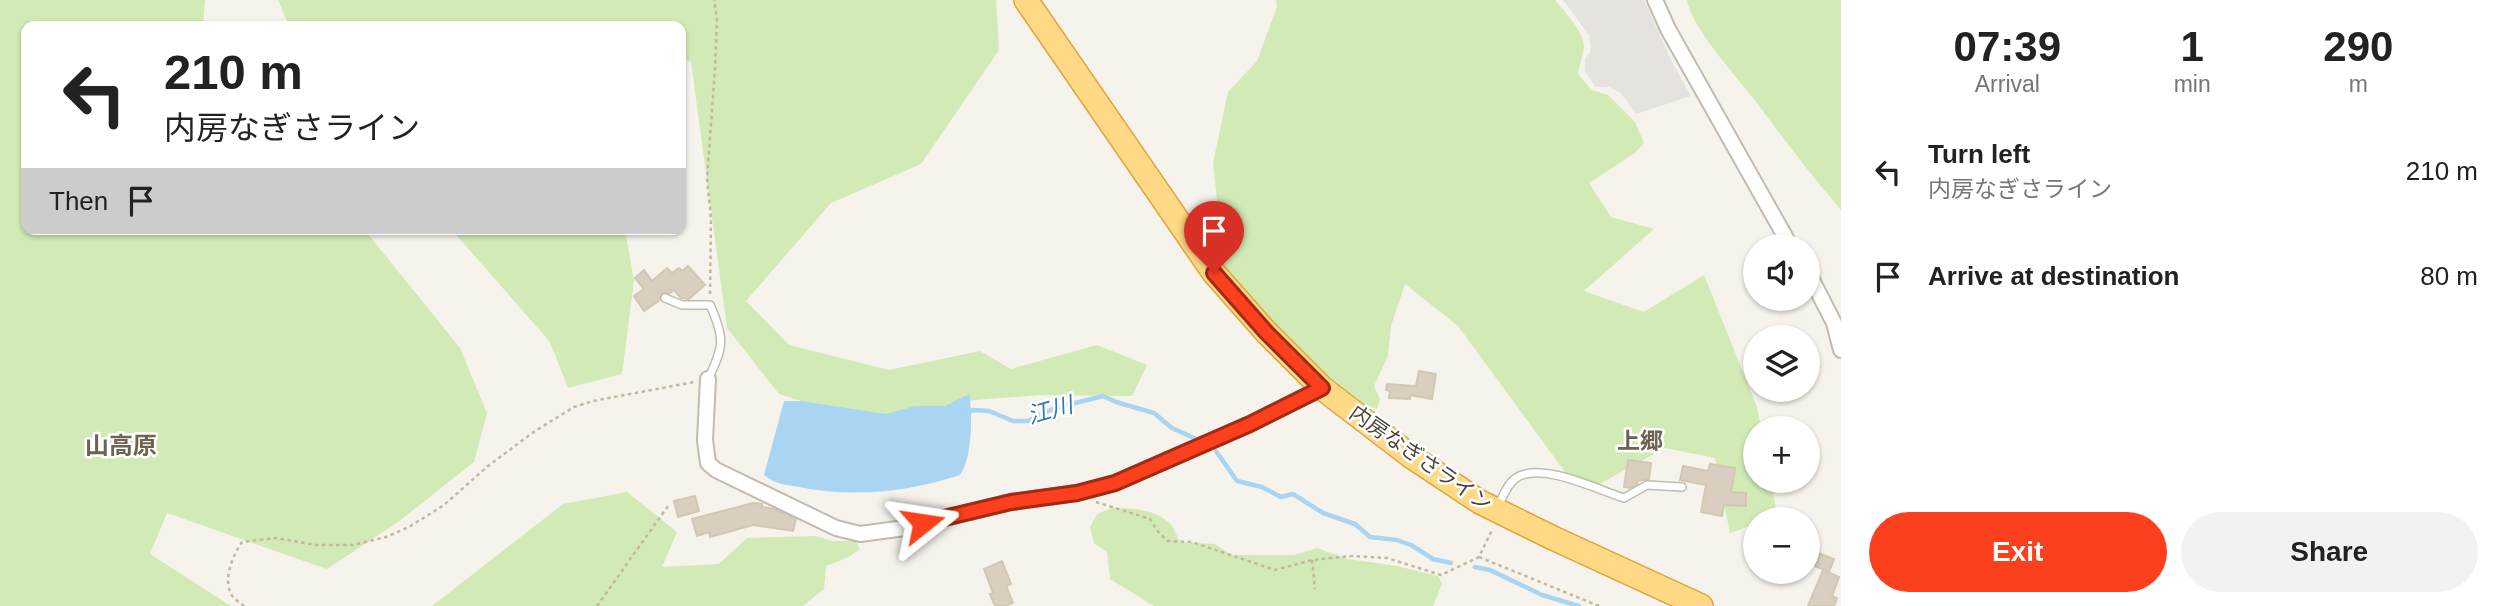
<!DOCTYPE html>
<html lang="en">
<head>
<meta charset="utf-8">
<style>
  :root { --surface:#fff; --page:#f2f2f2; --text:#222; --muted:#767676; --accent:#fc3f1d }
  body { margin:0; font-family:Helvetica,"Noto Sans JP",sans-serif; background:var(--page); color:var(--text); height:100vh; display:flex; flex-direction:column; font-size:26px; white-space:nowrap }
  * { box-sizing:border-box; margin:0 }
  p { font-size:23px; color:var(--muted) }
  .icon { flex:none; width:38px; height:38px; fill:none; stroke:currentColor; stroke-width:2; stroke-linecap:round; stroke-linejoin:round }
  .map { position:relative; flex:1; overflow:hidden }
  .drawer { display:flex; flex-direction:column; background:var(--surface); width:665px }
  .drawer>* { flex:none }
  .guide { position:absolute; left:21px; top:21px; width:665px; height:214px; border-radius:14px; box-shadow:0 2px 5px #0004; background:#fff; color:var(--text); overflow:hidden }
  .tools { position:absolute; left:1743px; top:234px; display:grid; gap:14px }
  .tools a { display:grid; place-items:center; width:77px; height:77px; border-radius:50%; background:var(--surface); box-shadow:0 2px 5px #0004; font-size:35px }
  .pin { position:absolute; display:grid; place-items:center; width:60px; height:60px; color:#fff; margin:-72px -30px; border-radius:50% 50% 50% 0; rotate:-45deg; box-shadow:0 0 7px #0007 }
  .pin .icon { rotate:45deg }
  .me { position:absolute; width:77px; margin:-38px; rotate:75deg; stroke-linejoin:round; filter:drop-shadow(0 0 5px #0008) }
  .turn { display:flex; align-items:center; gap:24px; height:147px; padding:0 28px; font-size:32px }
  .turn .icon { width:91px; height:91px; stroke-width:2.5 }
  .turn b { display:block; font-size:49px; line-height:60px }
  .then { display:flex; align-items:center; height:66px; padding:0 28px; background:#0003; gap:14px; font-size:26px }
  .eta { display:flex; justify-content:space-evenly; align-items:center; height:119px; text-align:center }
  .eta b { font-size:42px; font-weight:700; line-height:49px }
  .action { display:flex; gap:14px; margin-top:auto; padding:14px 28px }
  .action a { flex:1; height:80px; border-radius:42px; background:var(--accent); color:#fff; font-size:28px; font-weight:700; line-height:80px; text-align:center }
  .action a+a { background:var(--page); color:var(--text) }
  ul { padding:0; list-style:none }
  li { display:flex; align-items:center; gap:21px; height:105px; padding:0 28px }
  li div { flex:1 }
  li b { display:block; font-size:26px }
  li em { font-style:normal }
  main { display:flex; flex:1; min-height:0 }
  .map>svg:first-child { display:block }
  .industrial { fill:#e6e2dd }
  .green { fill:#d2eab5 }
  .water { fill:#a9d4f2 }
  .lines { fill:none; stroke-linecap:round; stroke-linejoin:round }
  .stream { stroke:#a9d4f2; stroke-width:4.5 }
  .building { fill:#d8cfc1; stroke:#d3c7b4; stroke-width:2 }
  .service-casing { stroke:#c2bbae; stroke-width:10 }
  .minor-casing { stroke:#c2bbae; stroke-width:18 }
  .trunk-casing { stroke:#e0a43c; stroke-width:26 }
  .path { stroke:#c4b79f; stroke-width:2.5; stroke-dasharray:3.5 3.5; stroke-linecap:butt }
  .service { stroke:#fff; stroke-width:7 }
  .minor { stroke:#fff; stroke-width:14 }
  .trunk { stroke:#ffd985; stroke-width:23 }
  .route-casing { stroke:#a42913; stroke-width:18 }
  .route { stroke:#fc3f1d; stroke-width:12 }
  .labels { text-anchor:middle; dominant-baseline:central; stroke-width:5; stroke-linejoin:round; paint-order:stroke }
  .street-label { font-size:21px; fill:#4b4439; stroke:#fff }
  .water-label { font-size:23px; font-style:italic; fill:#2e7ab2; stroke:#fff }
  .neighbourhood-label { font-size:23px; font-weight:bold; fill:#6e6250; stroke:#fff }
  .quarter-label { font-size:24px; font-weight:bold; fill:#6e6250; stroke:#fff }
</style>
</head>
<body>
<main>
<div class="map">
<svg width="1841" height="606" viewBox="0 0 1841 606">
  <rect width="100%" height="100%" fill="#f6f3ec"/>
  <path class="industrial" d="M1563,0h81l28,62 19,34 -55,18 -15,-21 -12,-6h-14l-10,-16v-12l6,-8 -2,-16z"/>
  <path class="green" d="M0,0h205l-2,26h-177v203h338l96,119 27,65 -13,49 -76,60 -71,47 -160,-56 -17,41 81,52h-231z
    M278,0h718l3,50 -78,114 -90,39 -85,98 43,44 100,25 91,-19 31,18 86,-24 50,20 -15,31 -89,-1 -68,5 -108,22 -88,-28 -52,-66 -36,-266 -10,-4v-32h-392z
    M1276,0h279c10,13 29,31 29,47 -1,9 -5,18 -6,27l14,16 16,5 27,27 9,21 -9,10 -46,30 22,34 43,12 -70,62 60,21 60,-37 53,132 4,22h-6v52h16l6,34 -11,5h-11v4l-25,9 -15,-75 -50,-10 -69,38 -28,-10 -110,-150 -53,-42 -14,42 -3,30 -14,30 6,13 -3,10 -15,-6 -36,-28 -101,-101 -12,-111 15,-71 29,-31 20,-54z
    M1687,0h154v210c-31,-36 -59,-73 -87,-111 -18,-23 -63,-72 -67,-99z
    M451,229h174l9,52 -12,93 -54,14 -18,-46z
    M627,492l50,40 -15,35 57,-3 28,-26 69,-2 16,5h23l5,8 -11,8 -23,9 -2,23 -21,17h-371l131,-102z
    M1112,508c20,0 46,1 60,18 3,4 5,11 8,16l35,2 17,11h62l23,-7 31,11 49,7 41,10 4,8 -9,22h-279l-44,-27 -3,-27 -13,-9 -4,-16 7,-13z"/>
  <path class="water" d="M969,394c4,19 3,66 -9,81 -53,17 -106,23 -161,12 -13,-2 -24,-3 -35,-12l20,-74h16l86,13 29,-8h30z"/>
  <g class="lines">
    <path class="stream" d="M968,413l5,-3 16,1 24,10h15l27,-13 48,-12 13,6 38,11 18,15 22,10
      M1216,451l21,30 25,6 19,10 12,-3 30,19 32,11 15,13 27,3 14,5 22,14 18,4
      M1475,567l15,3 52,25 37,11"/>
  </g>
  <path class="building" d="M688,266l17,19 -16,14 -8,-1 -7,-8 -4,3h-8l-2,7 -16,11 -10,-15 10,-7 -9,-11 9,-8 8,11 15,-13 5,5 7,-5 3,3z
    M1419,371l17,3 -4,25 -22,-4v4l-21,-1 1,-7 -4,-1 1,-6 29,2z
    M1628,460l23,3 -2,16 -12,2v3l-7,4 -6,-1z
    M1710,464l25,4 -4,24 15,1v13l-22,-1 -2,11 -21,-4 5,-27 -26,-5 3,-14 25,5z
    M695,496l4,15 -21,6 -4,-16z
    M753,503l9,1v3l13,2 21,10 -3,12 -40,-6 -43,12 -1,-5 -12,4 -5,-17z
    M1808,549l26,10 -5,13 -21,-9z
    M1002,561l9,23 -5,2 7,17 -8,3h-10l-5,-12 3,-1 -9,-24z
    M1823,570l16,7 -7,19 5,2 -3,8h-26z"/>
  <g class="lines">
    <g class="service-casing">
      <path id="service" d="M665,298l17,7h28c15,33 14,42 -2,74
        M1498,507c4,-9 9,-23 18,-29 25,-17 82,12 108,20l23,-13 35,2"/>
    </g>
    <g class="minor-casing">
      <path id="minor" d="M1655,0l13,29 123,218
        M1808,272l26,51 7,27
        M708,379l-3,61 3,23 8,7 120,58 24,6 45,-6 106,-26 66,-9 38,-10 135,-59 72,-36"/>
    </g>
    <g class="trunk-casing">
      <path id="trunk" d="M1026,0l188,273 52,59 56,56 90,69 68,45 73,36 148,68"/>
    </g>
    <path class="path" d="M710,294l1,-76 -4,-39 8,-110 2,-50 -3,-19
      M1096,502l54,17 9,14 9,8 24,1 83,28 37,-10 40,-4 35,2 54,17 38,-18 14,-29
      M1479,557l120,49
      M1312,560l3,29
      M244,606c-4,-3 -11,-8 -13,-12 -8,-16 2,-39 11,-52l34,-4 40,7h37l33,-8 23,-10 35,-22 44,-39 47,-35 39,-24 19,-6 101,-19
      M597,606l71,-100"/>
    <use href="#service" class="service"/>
    <use href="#minor" class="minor"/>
    <use href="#trunk" class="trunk"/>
  </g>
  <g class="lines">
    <g class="route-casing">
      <path id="route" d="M923,523l88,-21 66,-9 38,-10 135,-59 72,-36 -56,-56 -52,-59"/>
    </g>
    <use href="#route" class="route"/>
  </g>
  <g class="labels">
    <g class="street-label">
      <text transform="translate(1421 458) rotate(35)">内房なぎさライン</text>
    </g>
    <g class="water-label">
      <text transform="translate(1050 410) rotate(-16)">江川</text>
    </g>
    <g class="neighbourhood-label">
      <text x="1640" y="441">上郷</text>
    </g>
    <g class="quarter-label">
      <text x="121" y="445">山高原</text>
    </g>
  </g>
</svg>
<div class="tools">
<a><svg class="icon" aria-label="sound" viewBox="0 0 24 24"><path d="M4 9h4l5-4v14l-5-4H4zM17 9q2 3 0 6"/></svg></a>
<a><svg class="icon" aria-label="layers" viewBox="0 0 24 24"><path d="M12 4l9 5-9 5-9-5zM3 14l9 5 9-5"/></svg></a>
<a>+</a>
<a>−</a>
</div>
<div class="pin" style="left:1214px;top:273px;background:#d93025"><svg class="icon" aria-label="arrive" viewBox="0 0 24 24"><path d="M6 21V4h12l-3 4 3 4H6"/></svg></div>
<svg class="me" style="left:923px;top:523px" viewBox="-20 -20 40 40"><path d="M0-17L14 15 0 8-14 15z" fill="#fc3f1d" stroke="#fff" stroke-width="4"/></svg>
<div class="guide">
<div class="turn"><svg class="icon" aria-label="left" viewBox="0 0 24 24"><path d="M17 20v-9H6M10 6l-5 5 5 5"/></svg><div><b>210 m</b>内房なぎさライン</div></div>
<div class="then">Then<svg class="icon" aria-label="arrive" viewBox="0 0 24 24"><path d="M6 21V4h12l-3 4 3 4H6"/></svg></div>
</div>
</div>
<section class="drawer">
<div class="eta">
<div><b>07:39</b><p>Arrival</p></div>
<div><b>1</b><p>min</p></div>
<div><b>290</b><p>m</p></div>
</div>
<ul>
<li><svg class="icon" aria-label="left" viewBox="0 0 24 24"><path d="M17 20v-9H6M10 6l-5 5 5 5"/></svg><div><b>Turn left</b><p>内房なぎさライン</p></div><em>210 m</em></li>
<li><svg class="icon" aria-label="arrive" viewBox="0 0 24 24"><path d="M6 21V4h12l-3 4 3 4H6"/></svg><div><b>Arrive at destination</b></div><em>80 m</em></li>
</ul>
<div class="action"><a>Exit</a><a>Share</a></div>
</section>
</main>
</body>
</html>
